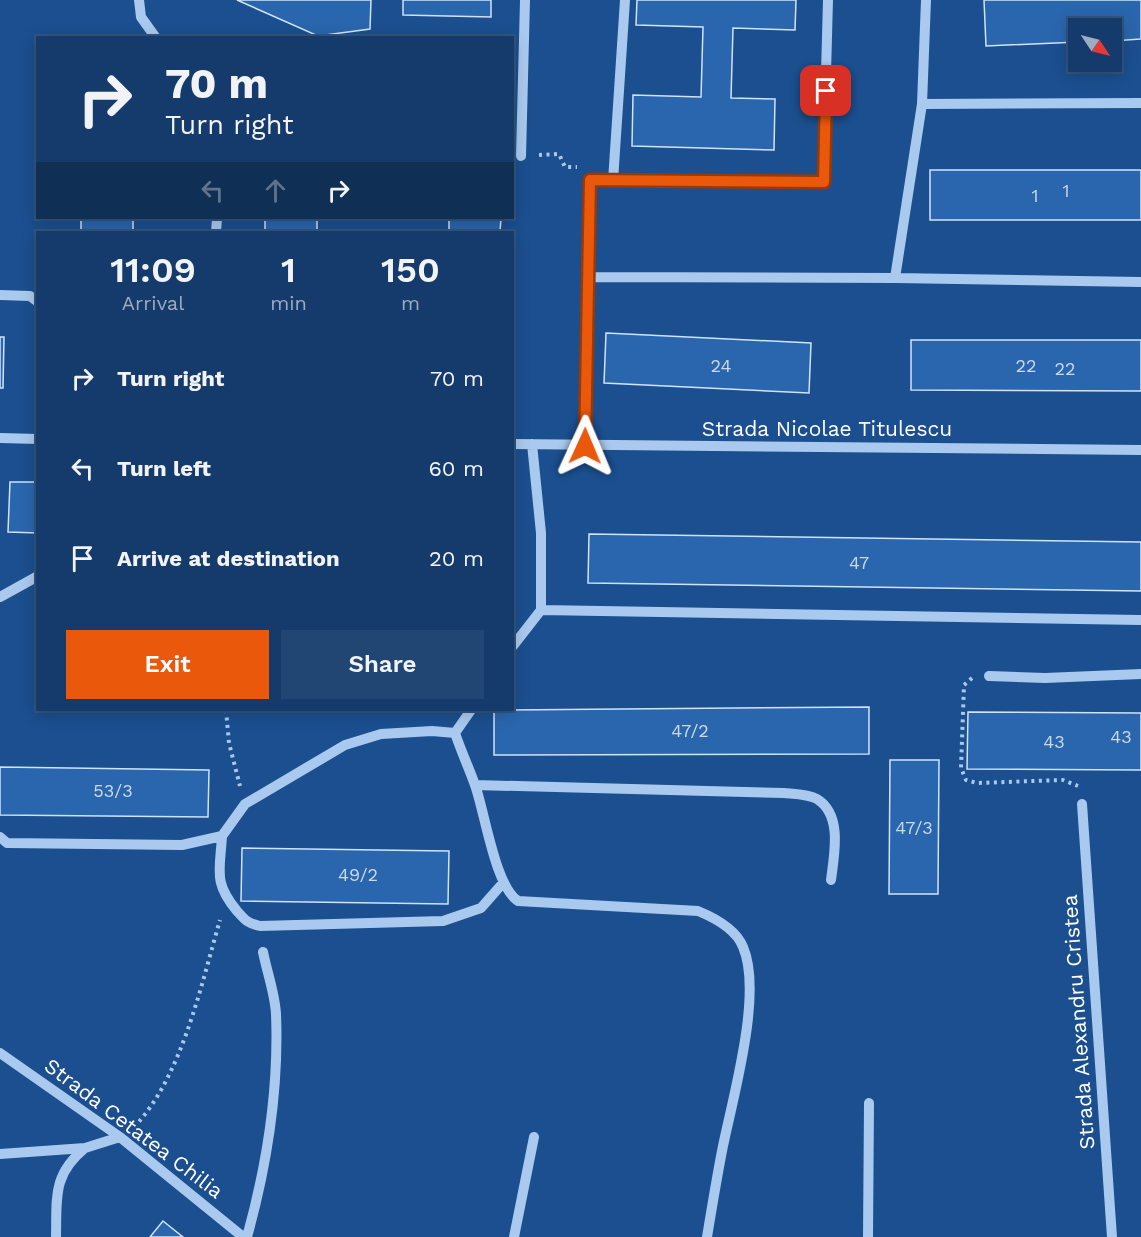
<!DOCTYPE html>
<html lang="en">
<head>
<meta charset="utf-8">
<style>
  :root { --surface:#143b6b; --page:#214673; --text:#f1f3f6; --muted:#9dadc1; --line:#33557e; --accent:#ea580c }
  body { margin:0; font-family:"Work Sans",sans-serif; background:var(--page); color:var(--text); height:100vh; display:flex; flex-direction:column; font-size:22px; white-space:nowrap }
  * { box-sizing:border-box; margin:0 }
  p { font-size:20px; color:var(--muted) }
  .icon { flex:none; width:33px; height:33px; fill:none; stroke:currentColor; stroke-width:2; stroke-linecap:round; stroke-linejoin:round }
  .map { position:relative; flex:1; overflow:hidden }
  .side { position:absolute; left:36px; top:231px; width:478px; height:480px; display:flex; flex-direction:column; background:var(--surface); border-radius:0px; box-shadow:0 3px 15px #0003,0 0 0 2px var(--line) }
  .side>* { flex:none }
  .hud { position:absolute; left:36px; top:36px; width:478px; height:183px; border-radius:0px; box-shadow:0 3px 15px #0003,0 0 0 2px var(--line); background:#143b6b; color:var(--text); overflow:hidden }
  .needle { width:39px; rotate:125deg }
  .controls { position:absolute; left:1068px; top:18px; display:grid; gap:12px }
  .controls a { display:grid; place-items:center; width:54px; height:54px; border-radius:0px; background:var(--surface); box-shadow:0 3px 15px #0003,0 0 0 2px var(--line); font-size:30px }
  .pin { position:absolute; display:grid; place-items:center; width:51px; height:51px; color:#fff; margin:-26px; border-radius:12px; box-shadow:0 3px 9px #0006 }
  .me { position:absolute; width:66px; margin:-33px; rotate:1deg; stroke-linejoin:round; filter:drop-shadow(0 0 4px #0008) }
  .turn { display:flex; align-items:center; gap:21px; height:126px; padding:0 30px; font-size:27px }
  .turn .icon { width:78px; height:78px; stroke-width:2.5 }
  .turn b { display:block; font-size:42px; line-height:51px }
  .lanes { display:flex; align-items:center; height:57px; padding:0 30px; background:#0003; justify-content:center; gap:30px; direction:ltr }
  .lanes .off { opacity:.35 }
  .eta { display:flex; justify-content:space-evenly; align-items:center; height:102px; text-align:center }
  .eta b { font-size:36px; font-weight:600; line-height:42px }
  .cta { display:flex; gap:12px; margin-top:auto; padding:12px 30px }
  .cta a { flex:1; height:69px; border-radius:0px; background:var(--accent); color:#fff; font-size:24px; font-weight:600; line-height:69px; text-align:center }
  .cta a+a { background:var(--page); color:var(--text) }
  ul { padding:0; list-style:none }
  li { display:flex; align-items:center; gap:18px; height:90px; padding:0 30px }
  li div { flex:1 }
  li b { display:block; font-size:22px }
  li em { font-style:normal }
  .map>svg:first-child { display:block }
  .building { fill:#2a66ad; stroke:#cfe3fa; stroke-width:1.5 }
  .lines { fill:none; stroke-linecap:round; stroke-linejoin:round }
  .path { stroke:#a9c9ee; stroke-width:4; stroke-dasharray:3 4.5; stroke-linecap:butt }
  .minor { stroke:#a9c9ee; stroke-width:10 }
  .route-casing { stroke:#983908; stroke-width:15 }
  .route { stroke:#ea580c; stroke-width:10 }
  .labels { text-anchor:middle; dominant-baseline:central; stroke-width:6; stroke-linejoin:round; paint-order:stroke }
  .number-label { font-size:18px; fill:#cad9ea }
  .street-label { font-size:21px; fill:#fff; stroke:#1b4f8f }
</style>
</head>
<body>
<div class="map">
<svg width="1141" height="1237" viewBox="0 0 1141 1237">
  <rect width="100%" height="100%" fill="#1b4f8f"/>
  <path class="building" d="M237,0h134l-1,29 -52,7z
    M403,0h88v17l-88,-2z
    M637,0h159l-1,30 -62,-2 -2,70 44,1 -1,51 -142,-4 1,-51 68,2 2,-70 -67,-2z
    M984,0h157v39l-29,2v-13h-34v14l-92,4z
    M930,170h211v50h-211z
    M81,218h52v14h-52z
    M265,218h52v14h-52z
    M449,218h52l-1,14h-51z
    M606,333l205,10 -2,50 -205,-10z
    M0,337h4l-1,51h-3z
    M911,340h230v51l-230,-1z
    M10,482h28v51l-30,-1z
    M589,534l552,8v49l-553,-8z
    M869,707v47l-375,1v-45z
    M968,712l173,1v57l-174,-1z
    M890,760h49l-1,134h-49z
    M0,767l209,3 -1,47 -208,-2z
    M242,848l207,3 -1,53 -207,-3z
    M163,1221l20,16h-33z"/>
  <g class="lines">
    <path class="path" d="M539,155l20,-1 6,13h12
      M972,678l-8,7 -3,83 5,12 11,3 86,-3 15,6
      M226,710l3,33 11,43
      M134,1127c48,-50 67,-142 86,-207"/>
    <path class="minor" d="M139,0l2,17 15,21
      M926,0l-4,104 219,-1
      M922,104l-27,174 246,4
      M521,156l4,-156
      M613,181l12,-181
      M216,232l1,-14
      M587,277l308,1
      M0,295l30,1 8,6
      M0,438l38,1
      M513,444l628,6
      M585,446l5,-266 233,2 5,-182
      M0,597l38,-21
      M541,610l600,10
      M513,646l28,-36v-77l-9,-89
      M989,676l56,2 96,-4
      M471,710l-16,23c6,18 14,35 20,52 10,28 20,101 43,116l180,10c17,7 38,18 45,36 20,46 -10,150 -20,199 -6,30 -11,61 -16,91
      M475,785l309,8c10,1 24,1 33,6 26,16 17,56 14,81
      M1082,804l30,433
      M222,836c-2,35 -9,46 15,75 8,9 10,12 23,15l183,-5 38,-13 22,-25
      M0,837l7,6 175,2 40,-9 23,-32 100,-59 36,-11 51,-3 23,2
      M0,1053l120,84 123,100
      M0,1154l85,-6 35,-11
      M56,1237c1,-39 -4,-62 29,-89
      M247,1237c20,-72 32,-148 29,-223 -1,-20 -9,-42 -13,-62
      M514,1237l20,-100
      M868,1237l1,-134"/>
  </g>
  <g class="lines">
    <g class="route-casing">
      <path id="route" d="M585,446l5,-266 234,2 2,-91"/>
    </g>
    <use href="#route" class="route"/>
  </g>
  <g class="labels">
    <g class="number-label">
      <text x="1066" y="190">1</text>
      <text x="1035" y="195">1</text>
      <text x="721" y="365">24</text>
      <text x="1026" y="365">22</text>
      <text x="1065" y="368">22</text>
      <text x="859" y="562">47</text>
      <text x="690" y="730">47/2</text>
      <text x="1121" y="736">43</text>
      <text x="1054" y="741">43</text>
      <text x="113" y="790">53/3</text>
      <text x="914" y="827">47/3</text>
      <text x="358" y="874">49/2</text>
    </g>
    <g class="street-label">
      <text x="827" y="428">Strada Nicolae Titulescu</text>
      <text transform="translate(1078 1022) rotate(-94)">Strada Alexandru Cristea</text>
      <text transform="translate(134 1128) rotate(37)">Strada Cetatea Chilia</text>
    </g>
  </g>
</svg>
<div class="controls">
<a><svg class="needle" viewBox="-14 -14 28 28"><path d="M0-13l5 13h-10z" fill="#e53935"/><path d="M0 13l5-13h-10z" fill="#9dadc1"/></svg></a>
</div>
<div class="pin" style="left:826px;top:91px;background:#d93025"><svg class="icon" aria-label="arrive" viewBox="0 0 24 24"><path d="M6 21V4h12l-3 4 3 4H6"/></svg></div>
<svg class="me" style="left:585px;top:446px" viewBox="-20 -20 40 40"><path d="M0-17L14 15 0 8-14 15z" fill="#ea580c" stroke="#fff" stroke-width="4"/></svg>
<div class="hud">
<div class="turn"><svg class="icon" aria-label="right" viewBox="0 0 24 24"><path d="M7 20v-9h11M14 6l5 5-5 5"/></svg><div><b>70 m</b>Turn right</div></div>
<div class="lanes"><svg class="icon off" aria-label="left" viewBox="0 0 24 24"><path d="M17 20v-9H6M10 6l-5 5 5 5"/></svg><svg class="icon off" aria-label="ahead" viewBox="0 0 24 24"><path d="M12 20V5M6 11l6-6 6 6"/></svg><svg class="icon" aria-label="right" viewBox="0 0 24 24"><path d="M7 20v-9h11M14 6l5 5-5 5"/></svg></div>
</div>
<section class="side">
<div class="eta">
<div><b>11:09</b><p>Arrival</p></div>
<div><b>1</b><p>min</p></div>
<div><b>150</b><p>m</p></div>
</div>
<ul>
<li><svg class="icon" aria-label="right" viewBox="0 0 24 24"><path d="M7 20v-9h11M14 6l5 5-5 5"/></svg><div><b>Turn right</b></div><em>70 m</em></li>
<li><svg class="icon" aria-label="left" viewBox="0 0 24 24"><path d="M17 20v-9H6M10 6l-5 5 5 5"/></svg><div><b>Turn left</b></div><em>60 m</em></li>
<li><svg class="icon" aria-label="arrive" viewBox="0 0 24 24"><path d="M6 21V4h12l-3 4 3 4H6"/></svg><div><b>Arrive at destination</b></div><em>20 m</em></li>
</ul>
<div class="cta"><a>Exit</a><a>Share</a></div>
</section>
</div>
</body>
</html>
